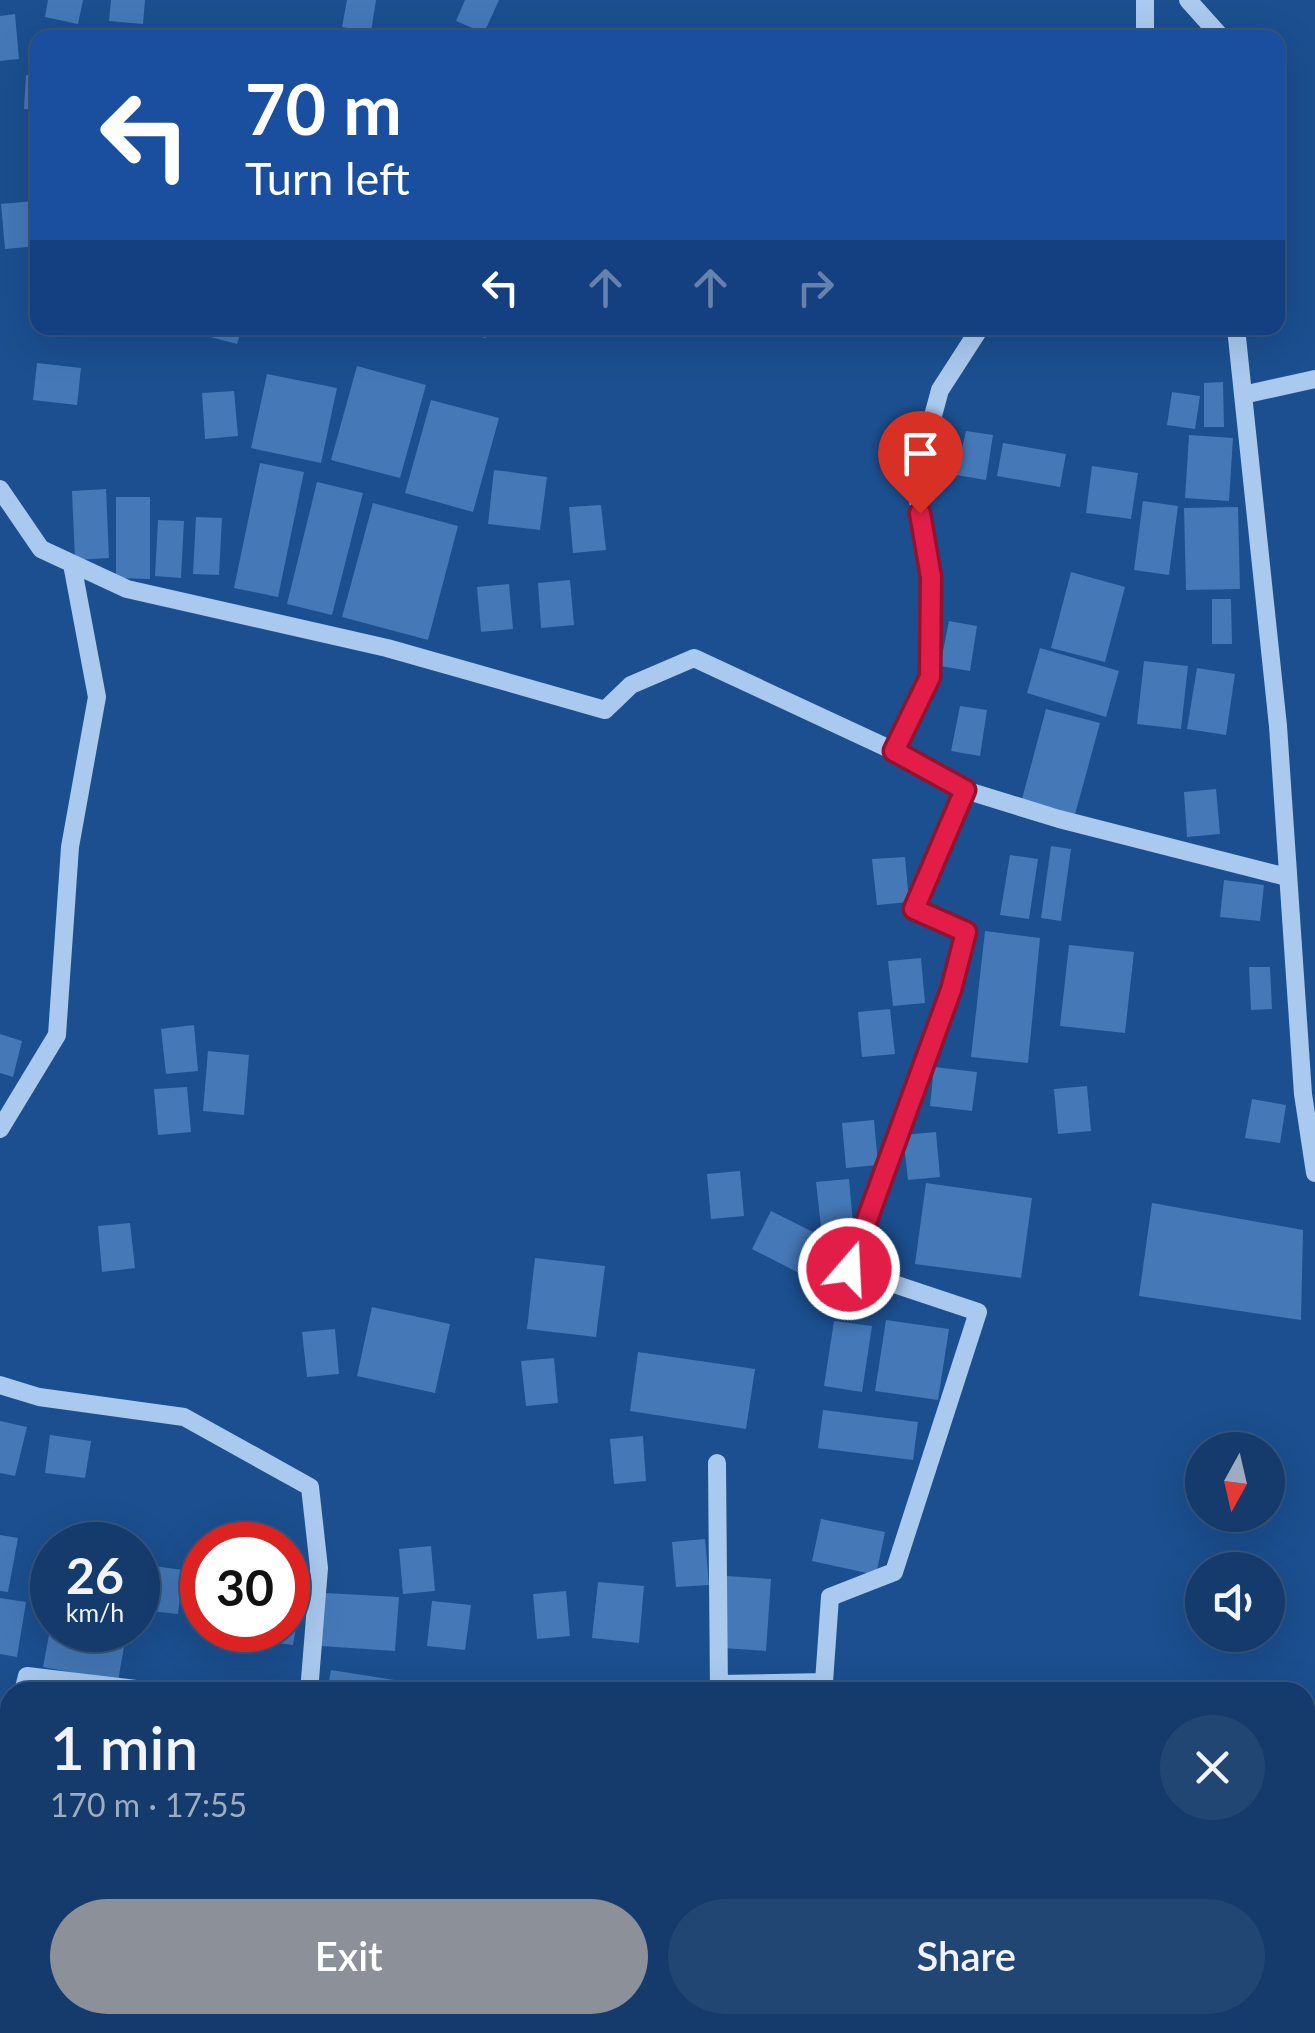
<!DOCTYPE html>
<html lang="en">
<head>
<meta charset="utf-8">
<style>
  :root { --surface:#143b6b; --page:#214673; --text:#f1f3f6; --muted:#9dadc1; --line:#33557e; --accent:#8c9099 }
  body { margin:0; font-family:Lato,sans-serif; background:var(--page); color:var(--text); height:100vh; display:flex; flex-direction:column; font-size:38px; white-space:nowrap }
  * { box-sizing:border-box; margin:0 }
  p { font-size:32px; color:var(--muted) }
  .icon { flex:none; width:55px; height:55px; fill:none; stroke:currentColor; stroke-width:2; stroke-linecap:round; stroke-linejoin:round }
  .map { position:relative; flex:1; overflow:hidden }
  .side { position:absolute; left:0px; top:1682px; width:1315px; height:352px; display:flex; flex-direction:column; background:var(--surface); border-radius:30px 30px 0 0; box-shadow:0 10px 40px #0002,0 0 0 2px var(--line) }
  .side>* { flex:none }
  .hud { position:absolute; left:30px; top:30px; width:1255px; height:305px; border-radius:20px; box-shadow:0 10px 40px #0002,0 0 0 2px var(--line); background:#1a4fa0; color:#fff; overflow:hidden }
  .needle { width:65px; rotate:188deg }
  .controls { position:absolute; left:1185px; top:1432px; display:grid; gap:20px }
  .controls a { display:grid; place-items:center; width:100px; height:100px; border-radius:50%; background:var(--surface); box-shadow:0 10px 40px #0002,0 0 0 2px var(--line); font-size:50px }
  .speed { position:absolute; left:30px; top:1522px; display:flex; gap:20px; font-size:50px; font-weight:700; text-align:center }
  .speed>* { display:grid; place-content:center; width:130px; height:130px; border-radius:50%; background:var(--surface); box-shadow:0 10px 40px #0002,0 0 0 2px var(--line); line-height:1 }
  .speed small { font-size:25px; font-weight:400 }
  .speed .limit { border:15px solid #d22; background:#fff; color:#111 }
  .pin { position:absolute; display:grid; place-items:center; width:85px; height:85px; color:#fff; margin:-102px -42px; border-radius:50% 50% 50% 0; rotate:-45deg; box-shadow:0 0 10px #0007 }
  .pin .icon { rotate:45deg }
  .me { position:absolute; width:110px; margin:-55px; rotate:19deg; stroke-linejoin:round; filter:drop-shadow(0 0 8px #0008) }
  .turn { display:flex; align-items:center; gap:35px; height:210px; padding:0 50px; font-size:45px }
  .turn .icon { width:130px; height:130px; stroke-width:2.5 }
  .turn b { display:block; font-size:70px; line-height:85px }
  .lanes { display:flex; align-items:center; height:95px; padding:0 50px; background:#0003; justify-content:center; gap:50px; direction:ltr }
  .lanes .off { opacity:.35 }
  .round { display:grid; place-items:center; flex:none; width:105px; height:105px; border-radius:52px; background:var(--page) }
  .headline { display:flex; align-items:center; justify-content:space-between; height:170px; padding:0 50px }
  h1 { font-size:60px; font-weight:600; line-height:75px }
  .button { display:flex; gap:20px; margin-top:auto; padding:20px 50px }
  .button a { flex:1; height:115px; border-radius:60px; background:var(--accent); color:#fff; font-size:40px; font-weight:600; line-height:115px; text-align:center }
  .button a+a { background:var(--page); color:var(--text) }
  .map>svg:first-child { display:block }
  .building { fill:#4478b7 }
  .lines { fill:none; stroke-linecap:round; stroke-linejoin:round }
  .minor { stroke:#a9c9ee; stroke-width:18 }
  .route-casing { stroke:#92132f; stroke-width:25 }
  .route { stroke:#e11d48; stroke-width:18 }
</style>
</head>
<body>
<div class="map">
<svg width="1315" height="2033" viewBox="0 0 1315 2033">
  <rect width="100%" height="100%" fill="#1b4f8f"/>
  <path class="building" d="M48,0h35l-5,24 -33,-7z
    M111,0h34l-2,24 -34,-3z
    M347,0h29l-5,32 -29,-5z
    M465,0h34l-15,33 -28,-12z
    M15,14l4,45 -19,2v-45z
    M26,75l12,1v34l-14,-1z
    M34,201l4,45 -33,3 -4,-45z
    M197,328l43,6 -3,10 -42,-11z
    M441,328h47l-2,10z
    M37,363l44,5 -4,37 -44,-5z
    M357,366l69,19 -26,93 -69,-18z
    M267,374l70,14 -16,75 -70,-15z
    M1223,382l1,45h-20v-44z
    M234,391l4,45 -33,3 -3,-46z
    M1172,392l28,4 -5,33 -28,-4z
    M431,400l68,18 -26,94 -68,-19z
    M966,431l27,4 -7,45 -30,-5z
    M1189,435l44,3 -4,63 -44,-3z
    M1003,443l63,11 -6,33 -63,-11z
    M260,463l44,9 -26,125 -44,-9z
    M1092,466l46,7 -7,46 -45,-6z
    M494,470l53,7 -7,53 -52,-6z
    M317,482l46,11 -31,122 -45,-11z
    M106,489l3,69 -34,2 -3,-69z
    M116,497h34v82l-34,-1z
    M1143,501l35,5 -9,69 -35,-5z
    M373,503l85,23 -30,114 -86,-23z
    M601,505l5,45 -33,3 -4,-46z
    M1238,507l2,82 -54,1 -2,-82z
    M196,517l26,1 -3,57 -26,-1z
    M158,520l26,1 -3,57 -26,-2z
    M1071,572l54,15 -20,75 -54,-14z
    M570,580l4,45 -33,3 -3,-45z
    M509,584l4,45 -32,3 -4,-45z
    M1212,599h19l1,45h-20z
    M949,621l28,5 -7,45 -30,-5z
    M1040,648l79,23 -13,46 -79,-24z
    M1144,661l44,5 -7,63 -44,-5z
    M1197,668l38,6 -9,61 -39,-6z
    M960,706l27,4 -7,46 -29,-5z
    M1046,709l54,14 -26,95 -53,-15z
    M1216,789l4,45 -33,3 -3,-45z
    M1051,846l20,3 -10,72 -20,-3z
    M1010,855l28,4 -9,60 -29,-4z
    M905,857l4,45 -32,3 -5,-46z
    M1224,880l40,5 -4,36 -40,-4z
    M985,931l55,7 -12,125 -57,-6z
    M1069,945l65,7 -9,81 -65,-7z
    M921,958l4,45 -32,3 -5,-45z
    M1249,967h21l2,42 -21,1z
    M890,1009l5,45 -33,3 -4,-45z
    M194,1025l4,46 -32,3 -5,-45z
    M0,1034l22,7 -9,36 -13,-4z
    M208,1051l41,4 -5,60 -41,-4z
    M934,1067l43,5 -5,39 -42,-5z
    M1087,1086l4,45 -33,3 -4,-45z
    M187,1087l4,45 -33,3 -4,-46z
    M1252,1099l34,6 -6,38 -35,-5z
    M874,1120l4,45 -32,3 -4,-45z
    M936,1132l4,45 -32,3 -5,-45z
    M740,1171l4,45 -33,3 -4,-45z
    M849,1179l4,45 -32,3 -5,-45z
    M926,1183l106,15 -11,80 -106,-14z
    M1152,1203l151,27 -2,90 -162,-24z
    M771,1211l48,24 -20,38 -47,-24z
    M130,1223l5,45 -33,4 -4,-46z
    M535,1258l70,8 -9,71 -69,-8z
    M372,1307l78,17 -15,69 -78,-17z
    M886,1320l63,9 -11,71 -63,-9z
    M834,1321l38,5 -10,66 -38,-6z
    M335,1329l4,45 -32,3 -5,-45z
    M638,1352l117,17 -9,60 -116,-18z
    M554,1358l4,45 -32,3 -5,-45z
    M823,1410l95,12 -5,38 -95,-12z
    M0,1421l27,6 -12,49 -15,-3z
    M50,1435l41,6 -6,37 -40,-5z
    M643,1436l3,45 -32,3 -4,-45z
    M821,1519l64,13 -9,43 -64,-14z
    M0,1535l18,3 -10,54 -8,-1z
    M705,1539l4,46 -33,2 -4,-45z
    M431,1546l4,45 -32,3 -4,-45z
    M288,1560l16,1 -2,39 -14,-1z
    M146,1565l37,5 -5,44 -37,-4z
    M727,1576l44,3 -5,72 -44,-3z
    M598,1582l46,4 -5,57 -47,-5z
    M566,1591l4,45 -33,3 -4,-45z
    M325,1593l74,4 -4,54 -74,-5z
    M0,1598l26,4 -9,55 -17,-3z
    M432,1601l39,4 -6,45 -38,-4z
    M288,1613l10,2 -5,30 -98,-13 93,-2z
    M50,1630h77l-9,51 -75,-14z
    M331,1670l114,18 -1,4h-117z
    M1315,1837v46h-7l-3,-45z
    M0,1918l10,2 -5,50h-5z
    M1312,1993l3,40h-57v-8h47v-23z
    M92,2025h37v8h-36z
    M423,2025h34l46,8h-81z
    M934,2025h33l1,8h-33z
    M987,2025h79l-1,8h-79z
    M1105,2025h33l1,8h-33z"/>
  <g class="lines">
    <path class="minor" d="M1145,0v38
      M1188,0l34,38
      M1236,328l42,398 25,368 12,79
      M1243,395l72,-16
      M0,489l41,60 86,40 260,59 218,62 26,-25 63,-27 200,93 71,39 94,29 228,58
      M894,751l36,-74 1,-100 -16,-95 25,-92 40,-62
      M0,1129l57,-94 13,-188 27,-150 -25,-133
      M0,1385l39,12 145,20 126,70 9,81 -10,124
      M717,1463l2,229
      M719,1684l105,-2 6,-85 64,-25 84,-260 -129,-43 102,-279 15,-58 -52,-23 51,-119
      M23,1692l4,-16 134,16
      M0,1795l10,-44
      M713,2033l1,-8"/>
  </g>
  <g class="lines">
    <g class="route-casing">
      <path id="route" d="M849,1269l102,-279 15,-58 -52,-23 51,-119 -71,-39 36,-74 1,-100 -11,-64"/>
    </g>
    <use href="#route" class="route"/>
  </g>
</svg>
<div class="controls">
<a><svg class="needle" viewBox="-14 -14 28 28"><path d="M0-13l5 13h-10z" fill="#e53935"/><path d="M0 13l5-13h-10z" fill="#9dadc1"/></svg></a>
<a><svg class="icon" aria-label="sound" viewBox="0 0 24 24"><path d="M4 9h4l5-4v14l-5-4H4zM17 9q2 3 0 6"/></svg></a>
</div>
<div class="speed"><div>26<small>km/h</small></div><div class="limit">30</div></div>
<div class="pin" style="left:920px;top:513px;background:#d93025"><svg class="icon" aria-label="arrive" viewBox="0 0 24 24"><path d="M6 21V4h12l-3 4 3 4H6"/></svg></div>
<svg class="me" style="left:849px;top:1269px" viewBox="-20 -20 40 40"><circle r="17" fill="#e11d48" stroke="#fff" stroke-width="3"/><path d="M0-11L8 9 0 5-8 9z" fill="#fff"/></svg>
<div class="hud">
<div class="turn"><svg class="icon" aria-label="left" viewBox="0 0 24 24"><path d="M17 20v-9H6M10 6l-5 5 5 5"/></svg><div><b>70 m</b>Turn left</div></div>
<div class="lanes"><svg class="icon" aria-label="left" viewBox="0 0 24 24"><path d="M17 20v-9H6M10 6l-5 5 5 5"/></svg><svg class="icon off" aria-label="ahead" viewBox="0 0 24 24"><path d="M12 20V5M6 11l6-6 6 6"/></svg><svg class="icon off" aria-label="ahead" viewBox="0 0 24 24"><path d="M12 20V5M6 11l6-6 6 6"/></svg><svg class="icon off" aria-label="right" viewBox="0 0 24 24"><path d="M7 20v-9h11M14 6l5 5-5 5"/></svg></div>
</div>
<section class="side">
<div class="headline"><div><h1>1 min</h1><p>170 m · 17:55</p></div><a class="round"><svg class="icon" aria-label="close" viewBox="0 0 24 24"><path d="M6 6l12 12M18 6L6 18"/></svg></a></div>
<div class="button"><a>Exit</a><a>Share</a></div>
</section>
</div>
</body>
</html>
